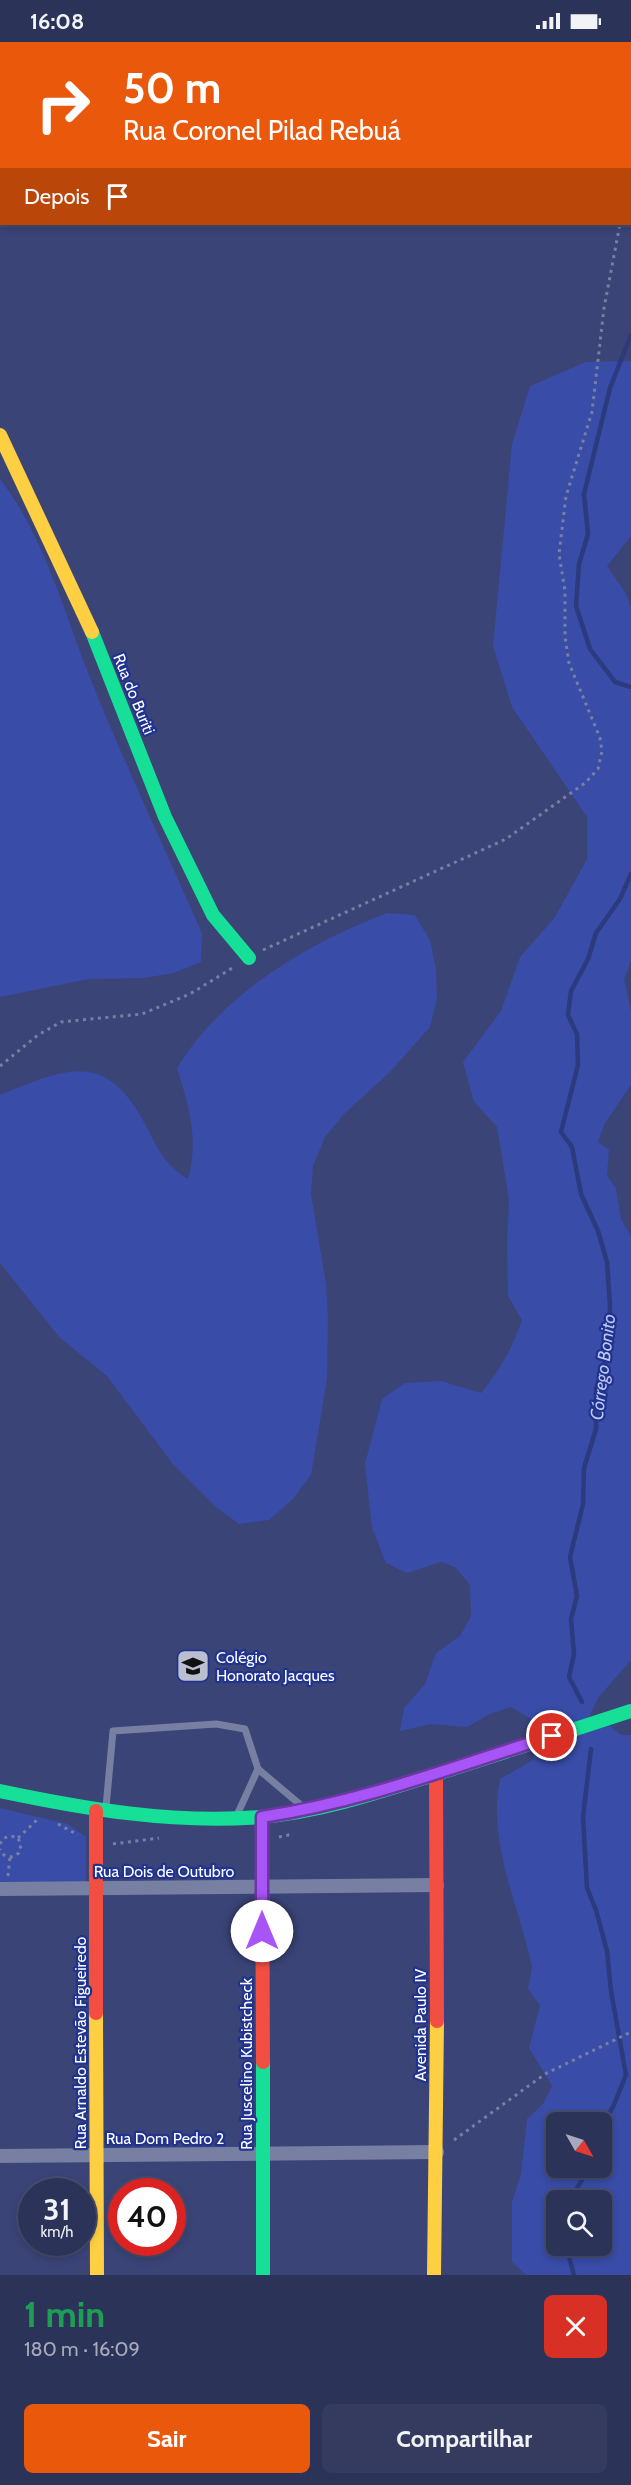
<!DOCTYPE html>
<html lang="pt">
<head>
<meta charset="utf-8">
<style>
  :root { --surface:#2c3359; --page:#343b5f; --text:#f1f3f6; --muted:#a6aaba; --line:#484e6f; --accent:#ea580c }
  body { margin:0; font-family:Cabin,sans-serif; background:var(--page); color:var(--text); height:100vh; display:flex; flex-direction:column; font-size:22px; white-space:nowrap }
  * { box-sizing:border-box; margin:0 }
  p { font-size:20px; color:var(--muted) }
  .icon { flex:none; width:33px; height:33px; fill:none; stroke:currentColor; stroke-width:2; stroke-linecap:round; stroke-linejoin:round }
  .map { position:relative; height:2233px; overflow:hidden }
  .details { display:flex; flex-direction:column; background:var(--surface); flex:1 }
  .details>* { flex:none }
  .hud { position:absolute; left:0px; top:0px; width:632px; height:183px; box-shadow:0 3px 9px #0003,0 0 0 2px var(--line); background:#ea580c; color:#fff; overflow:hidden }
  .needle { width:39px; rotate:129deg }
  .controls { position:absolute; left:546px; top:2070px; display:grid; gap:12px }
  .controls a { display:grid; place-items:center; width:66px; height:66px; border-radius:9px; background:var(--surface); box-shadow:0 3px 9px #0003,0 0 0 2px var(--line); font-size:30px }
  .speed { position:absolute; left:18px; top:2136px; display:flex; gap:12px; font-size:30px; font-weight:700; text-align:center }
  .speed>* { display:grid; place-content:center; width:78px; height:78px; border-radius:50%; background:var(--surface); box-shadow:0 3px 9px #0003,0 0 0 2px var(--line); line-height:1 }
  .speed small { font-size:15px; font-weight:400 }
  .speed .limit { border:9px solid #d22; background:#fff; color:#111 }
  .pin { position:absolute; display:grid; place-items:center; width:51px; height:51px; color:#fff; margin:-26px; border:3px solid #fff; border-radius:50%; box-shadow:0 2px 6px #0007 }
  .me { position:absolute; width:66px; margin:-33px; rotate:0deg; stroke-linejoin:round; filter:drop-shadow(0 0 4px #0008) }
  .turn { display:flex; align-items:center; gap:21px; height:126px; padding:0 24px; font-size:27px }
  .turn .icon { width:78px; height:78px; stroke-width:2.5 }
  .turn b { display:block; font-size:42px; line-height:51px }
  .then { display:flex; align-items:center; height:57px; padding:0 24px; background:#0003; gap:12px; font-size:22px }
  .round { display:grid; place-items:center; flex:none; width:63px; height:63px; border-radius:9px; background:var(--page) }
  .headline { display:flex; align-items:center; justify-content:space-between; height:102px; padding:0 24px }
  h1 { font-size:36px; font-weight:700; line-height:45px; color:#1e9e55 }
  .cta { display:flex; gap:12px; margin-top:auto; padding:12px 24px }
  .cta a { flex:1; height:69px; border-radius:9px; background:var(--accent); color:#fff; font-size:24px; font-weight:700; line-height:69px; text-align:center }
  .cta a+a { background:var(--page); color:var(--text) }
  .status { display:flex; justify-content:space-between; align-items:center; height:42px; padding:0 30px; background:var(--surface); direction:ltr }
  .status svg { height:16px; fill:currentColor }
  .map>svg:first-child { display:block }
  .green { fill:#394ca7; fill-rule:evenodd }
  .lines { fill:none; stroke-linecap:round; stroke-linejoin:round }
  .stream { stroke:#2c3a7e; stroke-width:4.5 }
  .path { stroke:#7780a2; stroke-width:3; stroke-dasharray:3 4.5; stroke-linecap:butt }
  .lane { stroke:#7780a2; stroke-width:7 }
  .street { stroke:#7780a2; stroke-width:14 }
  .fast { stroke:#16e098; stroke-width:14 }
  .slow { stroke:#ffcf43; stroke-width:14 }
  .jam { stroke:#f24e42; stroke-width:14 }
  .route-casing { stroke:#6d37a1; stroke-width:15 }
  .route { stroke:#a855f7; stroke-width:10 }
  .labels { text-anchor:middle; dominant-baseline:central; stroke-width:4.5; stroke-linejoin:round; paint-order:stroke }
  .street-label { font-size:16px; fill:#fff; stroke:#213390 }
  .poi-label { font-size:16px; fill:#fff; stroke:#213390; text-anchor:start }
  .water-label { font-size:18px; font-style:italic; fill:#bec8f3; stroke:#213390 }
</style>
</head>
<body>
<div class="status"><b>16:08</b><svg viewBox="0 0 49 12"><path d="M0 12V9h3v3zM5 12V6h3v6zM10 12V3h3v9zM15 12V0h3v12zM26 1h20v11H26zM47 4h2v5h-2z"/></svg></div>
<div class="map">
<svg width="631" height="2233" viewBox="0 0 631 2233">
  <rect width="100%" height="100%" fill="#3a4477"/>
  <path class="green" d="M631,319v175l-24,30 18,26 6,15v354l-7,18 7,31v75l-26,38 -7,19 11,8 -2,26 9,12 5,31 10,18v423l-33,38 -10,22 -38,11 -39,-24 -21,7 -23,13 -36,-3 -31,7 4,-23 21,-24 11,-31 24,-17 11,-20 -1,-31 -15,-18 -14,-5 -34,11 -21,-10 -14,-35 -7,-64 17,-65 23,-16 36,-2 40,12c19,-23 31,-44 41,-73l-14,-24 -1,-55 2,-41 -12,-73 -23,-25 -11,-40 38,-51 19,-54 35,-40 32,-58v-42l-75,-110 -19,-61 19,-202 18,-58 56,-24z
    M0,437c42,54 63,128 87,191 35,89 77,176 115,263l-1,29 -27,11 -30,5 -55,1 -89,18z
    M387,871l28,2 15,25 6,29 1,30 -7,28 -40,45 -46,42 -19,23 -12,29 -2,28 15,90 2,33 -1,62 -16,96 -18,24 -24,21 -30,4 -23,-17 -44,-44 -65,-87 -47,-38 -60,-75v-168c63,-25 104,-47 144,27 12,23 20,43 44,57 11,-40 1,-72 -11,-111 46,-75 129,-124 210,-155z
    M608,1682l13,11h10v540h-105l-14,-13v-60l9,-28 6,-55 16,-15 9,-18 -23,-38 11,-43 -12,-16 4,-22c-13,-63 -45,-124 -32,-188l33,-19 4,-16zM556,2080h46v46h-46zM556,2158h46v46h-46z
    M0,1766l68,16 18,13v45h-86z"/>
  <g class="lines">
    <path class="stream" d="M489,0l3,2
      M630,31h1
      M631,293l-21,53 -26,106 4,40 -9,30 -3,42 14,43 25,33 16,5
      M582,1660l-13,-25 5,-23 -3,-35 6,-23 -7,-39 13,-53 1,-36 12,-39v-40l13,-40 1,-44 -3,-43 -9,-31 -17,-37 -9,-47 -11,-15 17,-67 -1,-31 -9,-19 3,-24 17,-32 8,-26 24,-34 11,-25
      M591,1707l-8,68 4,71 9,22 11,41 4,40 15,84 -13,32 -11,18
      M570,2158l19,-32
      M566,2204l8,29"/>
    <path class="path" d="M420,0l3,2
      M263,908l243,-111 79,-56 13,-14 4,-18 -2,-13 -31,-75 -4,-26v-46l-6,-37 7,-58 26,-84 12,-104 16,-84
      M0,1024l38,-31 23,-13 81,-8 48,-20 44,-27
      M58,1782l20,11
      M279,1795l14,-3
      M18,1796l19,-18
      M0,1802l4,-6 7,-2 7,2 3,7 -2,8 -7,4 -8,-2 -4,-6
      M113,1802l46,-6
      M8,1834l2,-19
      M454,2098l91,-66 86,-42"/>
    <path class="lane" d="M106,1765l7,-76 103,-7 29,5 13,40 45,38
      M237,1773l21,-46"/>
    <path class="street" d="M0,1847l437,-4
      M0,2114l437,-4"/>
    <path class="fast" d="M92,590l73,185 48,98 36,43
      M0,1749c86,18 172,33 261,26 60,-5 119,-25 176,-43 65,-21 129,-42 194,-63
      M263,2020v213"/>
    <path class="slow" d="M0,393l92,197
      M96,1971l1,262
      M434,2233l3,-254"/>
    <path class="jam" d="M436,1732l1,247
      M96,1769v202
      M262,1775l1,245"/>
  </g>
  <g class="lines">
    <g class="route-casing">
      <path id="route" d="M262,1889v-114c100,-15 194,-51 290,-81"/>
    </g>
    <use href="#route" class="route"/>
  </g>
  <defs>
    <g id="school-square" transform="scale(1.725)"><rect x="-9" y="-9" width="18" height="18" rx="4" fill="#babecf" stroke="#213390"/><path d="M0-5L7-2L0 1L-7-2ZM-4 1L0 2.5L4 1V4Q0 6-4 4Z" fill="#111"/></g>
  </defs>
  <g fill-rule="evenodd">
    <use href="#school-square" x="193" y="1624"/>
  </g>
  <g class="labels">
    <g class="street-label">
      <text transform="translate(134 652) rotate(68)">Rua do Buriti</text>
      <text x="164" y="1829">Rua Dois de Outubro</text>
      <text transform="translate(420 1983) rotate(-90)">Avenida Paulo IV</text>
      <text transform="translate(80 2001) rotate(-90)">Rua Arnaldo Estevão Figueiredo</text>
      <text transform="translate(246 2022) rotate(-90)">Rua Juscelino Kubistcheck</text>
      <text x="165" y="2096">Rua Dom Pedro 2</text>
    </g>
    <g class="poi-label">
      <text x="216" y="1615">Colégio<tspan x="216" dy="18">Honorato Jacques</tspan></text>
    </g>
    <g class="water-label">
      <text transform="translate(603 1325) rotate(-83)">Córrego Bonito</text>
    </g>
  </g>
</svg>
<div class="controls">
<a><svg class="needle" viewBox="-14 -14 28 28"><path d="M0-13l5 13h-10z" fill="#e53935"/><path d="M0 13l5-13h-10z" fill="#a6aaba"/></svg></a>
<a><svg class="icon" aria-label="search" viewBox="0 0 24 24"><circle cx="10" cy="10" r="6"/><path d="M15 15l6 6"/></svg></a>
</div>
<div class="speed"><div>31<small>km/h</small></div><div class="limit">40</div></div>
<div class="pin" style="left:552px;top:1694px;background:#d93025"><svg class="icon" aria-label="arrive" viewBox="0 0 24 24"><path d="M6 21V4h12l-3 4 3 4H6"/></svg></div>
<svg class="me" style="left:262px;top:1889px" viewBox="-20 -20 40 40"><circle r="19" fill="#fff"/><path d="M0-13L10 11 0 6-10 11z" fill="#a855f7"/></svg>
<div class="hud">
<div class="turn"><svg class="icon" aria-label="right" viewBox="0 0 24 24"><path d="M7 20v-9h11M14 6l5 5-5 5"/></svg><div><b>50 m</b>Rua Coronel Pilad Rebuá</div></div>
<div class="then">Depois<svg class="icon" aria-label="arrive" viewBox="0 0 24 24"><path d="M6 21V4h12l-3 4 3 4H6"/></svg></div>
</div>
</div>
<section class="details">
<div class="headline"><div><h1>1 min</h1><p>180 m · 16:09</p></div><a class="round" style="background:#d93025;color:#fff"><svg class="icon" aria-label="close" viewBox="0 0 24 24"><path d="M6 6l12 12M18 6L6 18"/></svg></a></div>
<div class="cta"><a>Sair</a><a>Compartilhar</a></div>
</section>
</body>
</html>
